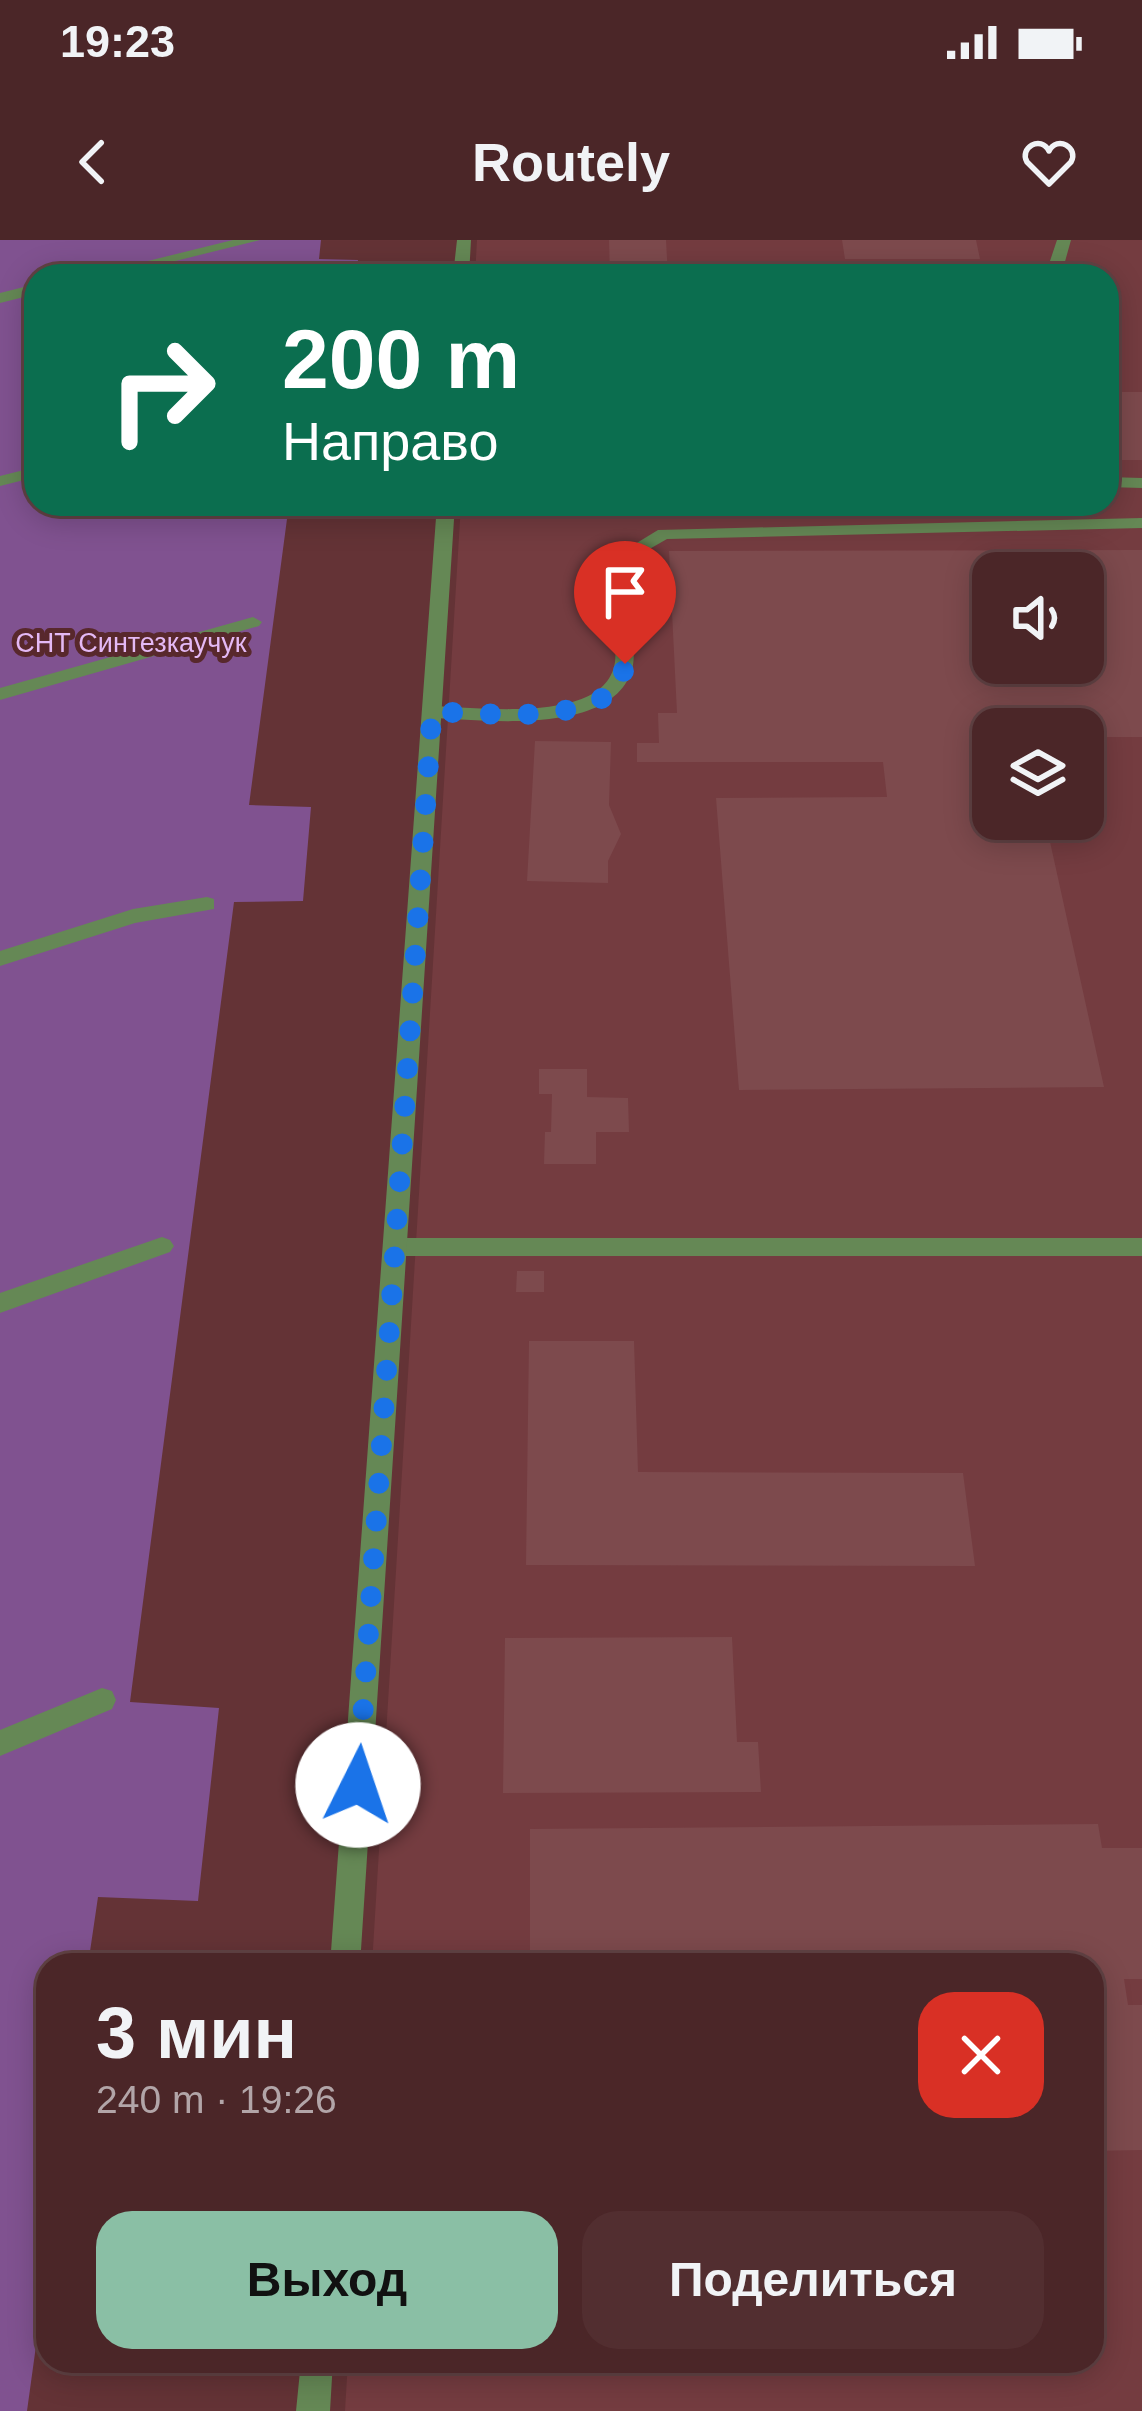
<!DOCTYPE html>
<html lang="ru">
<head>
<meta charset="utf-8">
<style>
  :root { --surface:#4b2628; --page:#522e30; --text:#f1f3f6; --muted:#b2a5a8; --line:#624345; --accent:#8abfa5 }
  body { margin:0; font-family:Helvetica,sans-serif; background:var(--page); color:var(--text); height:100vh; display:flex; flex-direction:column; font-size:45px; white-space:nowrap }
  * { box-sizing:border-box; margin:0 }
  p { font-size:39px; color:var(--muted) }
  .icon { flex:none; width:66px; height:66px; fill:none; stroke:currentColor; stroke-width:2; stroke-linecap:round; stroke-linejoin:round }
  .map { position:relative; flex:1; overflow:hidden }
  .side { position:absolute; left:36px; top:1713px; width:1068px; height:420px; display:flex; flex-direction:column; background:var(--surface); border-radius:36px; box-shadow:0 6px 30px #0003,0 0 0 3px var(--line) }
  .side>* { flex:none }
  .top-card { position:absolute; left:24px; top:24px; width:1095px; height:252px; border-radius:36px; box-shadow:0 6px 30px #0003,0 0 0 3px var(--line); background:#0b6e4f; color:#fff; overflow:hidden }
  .tools { position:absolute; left:972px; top:312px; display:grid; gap:24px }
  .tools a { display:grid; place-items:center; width:132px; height:132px; border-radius:24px; background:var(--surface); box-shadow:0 6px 30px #0003,0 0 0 3px var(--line); font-size:60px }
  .pin { position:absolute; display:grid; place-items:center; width:102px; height:102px; color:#fff; margin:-123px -51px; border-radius:50% 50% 50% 0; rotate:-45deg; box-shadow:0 0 12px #0007 }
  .pin .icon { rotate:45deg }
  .me { position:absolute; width:132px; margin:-66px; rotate:4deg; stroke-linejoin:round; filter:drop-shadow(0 0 9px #0008) }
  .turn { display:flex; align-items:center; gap:42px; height:252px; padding:0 60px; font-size:54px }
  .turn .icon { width:156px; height:156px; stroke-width:2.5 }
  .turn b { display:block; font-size:84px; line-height:102px }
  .round { display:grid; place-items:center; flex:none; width:126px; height:126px; border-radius:36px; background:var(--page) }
  .summary { display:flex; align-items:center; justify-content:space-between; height:204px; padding:0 60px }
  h1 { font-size:72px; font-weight:700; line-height:90px }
  .button { display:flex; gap:24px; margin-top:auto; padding:24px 60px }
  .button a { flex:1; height:138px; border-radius:36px; background:var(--accent); color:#111; font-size:48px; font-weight:700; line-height:138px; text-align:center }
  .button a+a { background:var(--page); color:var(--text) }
  .status { display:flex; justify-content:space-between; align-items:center; height:84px; padding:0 60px; background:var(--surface); direction:ltr }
  .status svg { height:33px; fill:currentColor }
  header { display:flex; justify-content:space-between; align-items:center; height:156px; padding:0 60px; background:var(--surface); font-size:54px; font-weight:700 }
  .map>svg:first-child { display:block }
  .built { fill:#743c40; fill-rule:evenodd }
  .green { fill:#805290 }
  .building { fill:#7d4a4d; fill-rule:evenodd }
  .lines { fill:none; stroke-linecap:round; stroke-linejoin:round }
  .service { fill:#658855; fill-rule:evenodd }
  .minor { fill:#658855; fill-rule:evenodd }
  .route { stroke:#1a73e8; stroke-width:21; stroke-dasharray:0 37.8 }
  .labels { text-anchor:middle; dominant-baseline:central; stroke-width:10; stroke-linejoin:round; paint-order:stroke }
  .far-park-label { font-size:27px; fill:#e4b9f5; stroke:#58282c }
</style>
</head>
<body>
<div class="status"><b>19:23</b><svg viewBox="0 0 49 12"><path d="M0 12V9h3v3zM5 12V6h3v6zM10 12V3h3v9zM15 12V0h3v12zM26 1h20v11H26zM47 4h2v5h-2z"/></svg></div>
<header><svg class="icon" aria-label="back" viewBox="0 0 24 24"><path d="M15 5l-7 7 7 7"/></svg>Routely<svg class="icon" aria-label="heart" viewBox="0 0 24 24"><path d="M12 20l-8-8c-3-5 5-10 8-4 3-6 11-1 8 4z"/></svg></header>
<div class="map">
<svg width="1142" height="2171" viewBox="0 0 1142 2171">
  <rect width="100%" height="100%" fill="#643336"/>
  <path class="built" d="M477,0h665v2171h-797l3,-50h744v-396h-720l89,-1461h646v-228h-632zM993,333h90v90h-90zM993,489h90v90h-90z"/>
  <path class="green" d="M0,0h321l-2,19 39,1 -2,16h-320v228h253l-40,301 62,2 -8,94 -69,1 -104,800 89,6 -21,193 -100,-4 -10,68h-40v294l-21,152h-27z"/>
  <path class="building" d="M609,0h57l2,36h-58z
    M842,0h134l4,19h-135z
    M1107,152h35v68h-35z
    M1142,310v187h-59v-8h-90v90h52l59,268 -365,3 -23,-292 171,-1 -4,-35h-246v-19h22l-1,-30h19l-8,-162zM993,333h90v90h-90z
    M535,501l76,1 -2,63 12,29 -13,27v22l-81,-2z
    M539,829h48v28l41,1 1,34h-33v32h-52l1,-32h6l1,-38h-13z
    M517,1031h27v21h-28z
    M529,1101h105l4,131 325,1 12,93 -449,-1z
    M732,1397l5,105h21l3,50 -258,1 2,-155z
    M1098,1584l4,24h40v131h-18l4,26h14v145l-50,1v-186h-562v-136z"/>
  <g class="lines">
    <path class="service" d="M1057,0h14l-10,36h-16z
      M1107,237l35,1v10l-35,-1z
      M1142,278v10l-475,11 -28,16c-4,18 -11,36 -10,55 0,18 7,37 4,55 -15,72 -147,55 -201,53l-9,-6 9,-6c46,1 174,19 183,-44 2,-18 -4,-37 -4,-56 0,-18 7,-36 11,-54l36,-22z
      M397,998h745v18h-745l-12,-9z"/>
    <path class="minor" d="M233,0h27l-145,36h-28z
      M457,0h14l-2,36h-16z
      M36,44v10l-36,9v-10z
      M36,227v10l-36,9v-10z
      M437,264h18l-95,1461h-30z
      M253,377l9,5 -3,4 -259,74v-12z
      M207,657l7,2v10l-79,14 -135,43v-15l133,-42z
      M162,997l8,3 4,6 -4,6 -170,61v-20z
      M102,1448l10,3 4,9 -4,9 -112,47v-26z
      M301,2121h32l-3,50h-34z"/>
  </g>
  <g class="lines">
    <path class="route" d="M358,1545l74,-1073c61,0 137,14 188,-25l5,-23"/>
  </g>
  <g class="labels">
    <g class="far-park-label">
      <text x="131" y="403">СНТ Синтезкаучук</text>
    </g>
  </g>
</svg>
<div class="tools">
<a><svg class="icon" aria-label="sound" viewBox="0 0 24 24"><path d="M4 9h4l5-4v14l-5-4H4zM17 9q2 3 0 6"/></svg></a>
<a><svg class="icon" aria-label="layers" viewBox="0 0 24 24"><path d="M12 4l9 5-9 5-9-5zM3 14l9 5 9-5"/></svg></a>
</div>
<div class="pin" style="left:625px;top:424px;background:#d93025"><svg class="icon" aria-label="arrive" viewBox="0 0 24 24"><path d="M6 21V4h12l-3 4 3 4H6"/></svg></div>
<svg class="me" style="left:358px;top:1545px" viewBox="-20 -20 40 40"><circle r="19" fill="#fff"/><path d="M0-13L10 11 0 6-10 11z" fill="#1a73e8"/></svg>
<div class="top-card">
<div class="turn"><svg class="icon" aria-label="right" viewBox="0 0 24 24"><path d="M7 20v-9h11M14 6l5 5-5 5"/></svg><div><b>200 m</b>Направо</div></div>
</div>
<section class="side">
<div class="summary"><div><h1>3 мин</h1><p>240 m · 19:26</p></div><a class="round" style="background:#d93025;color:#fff"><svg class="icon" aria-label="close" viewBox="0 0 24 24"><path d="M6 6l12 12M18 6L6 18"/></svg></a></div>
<div class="button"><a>Выход</a><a>Поделиться</a></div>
</section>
</div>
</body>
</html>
